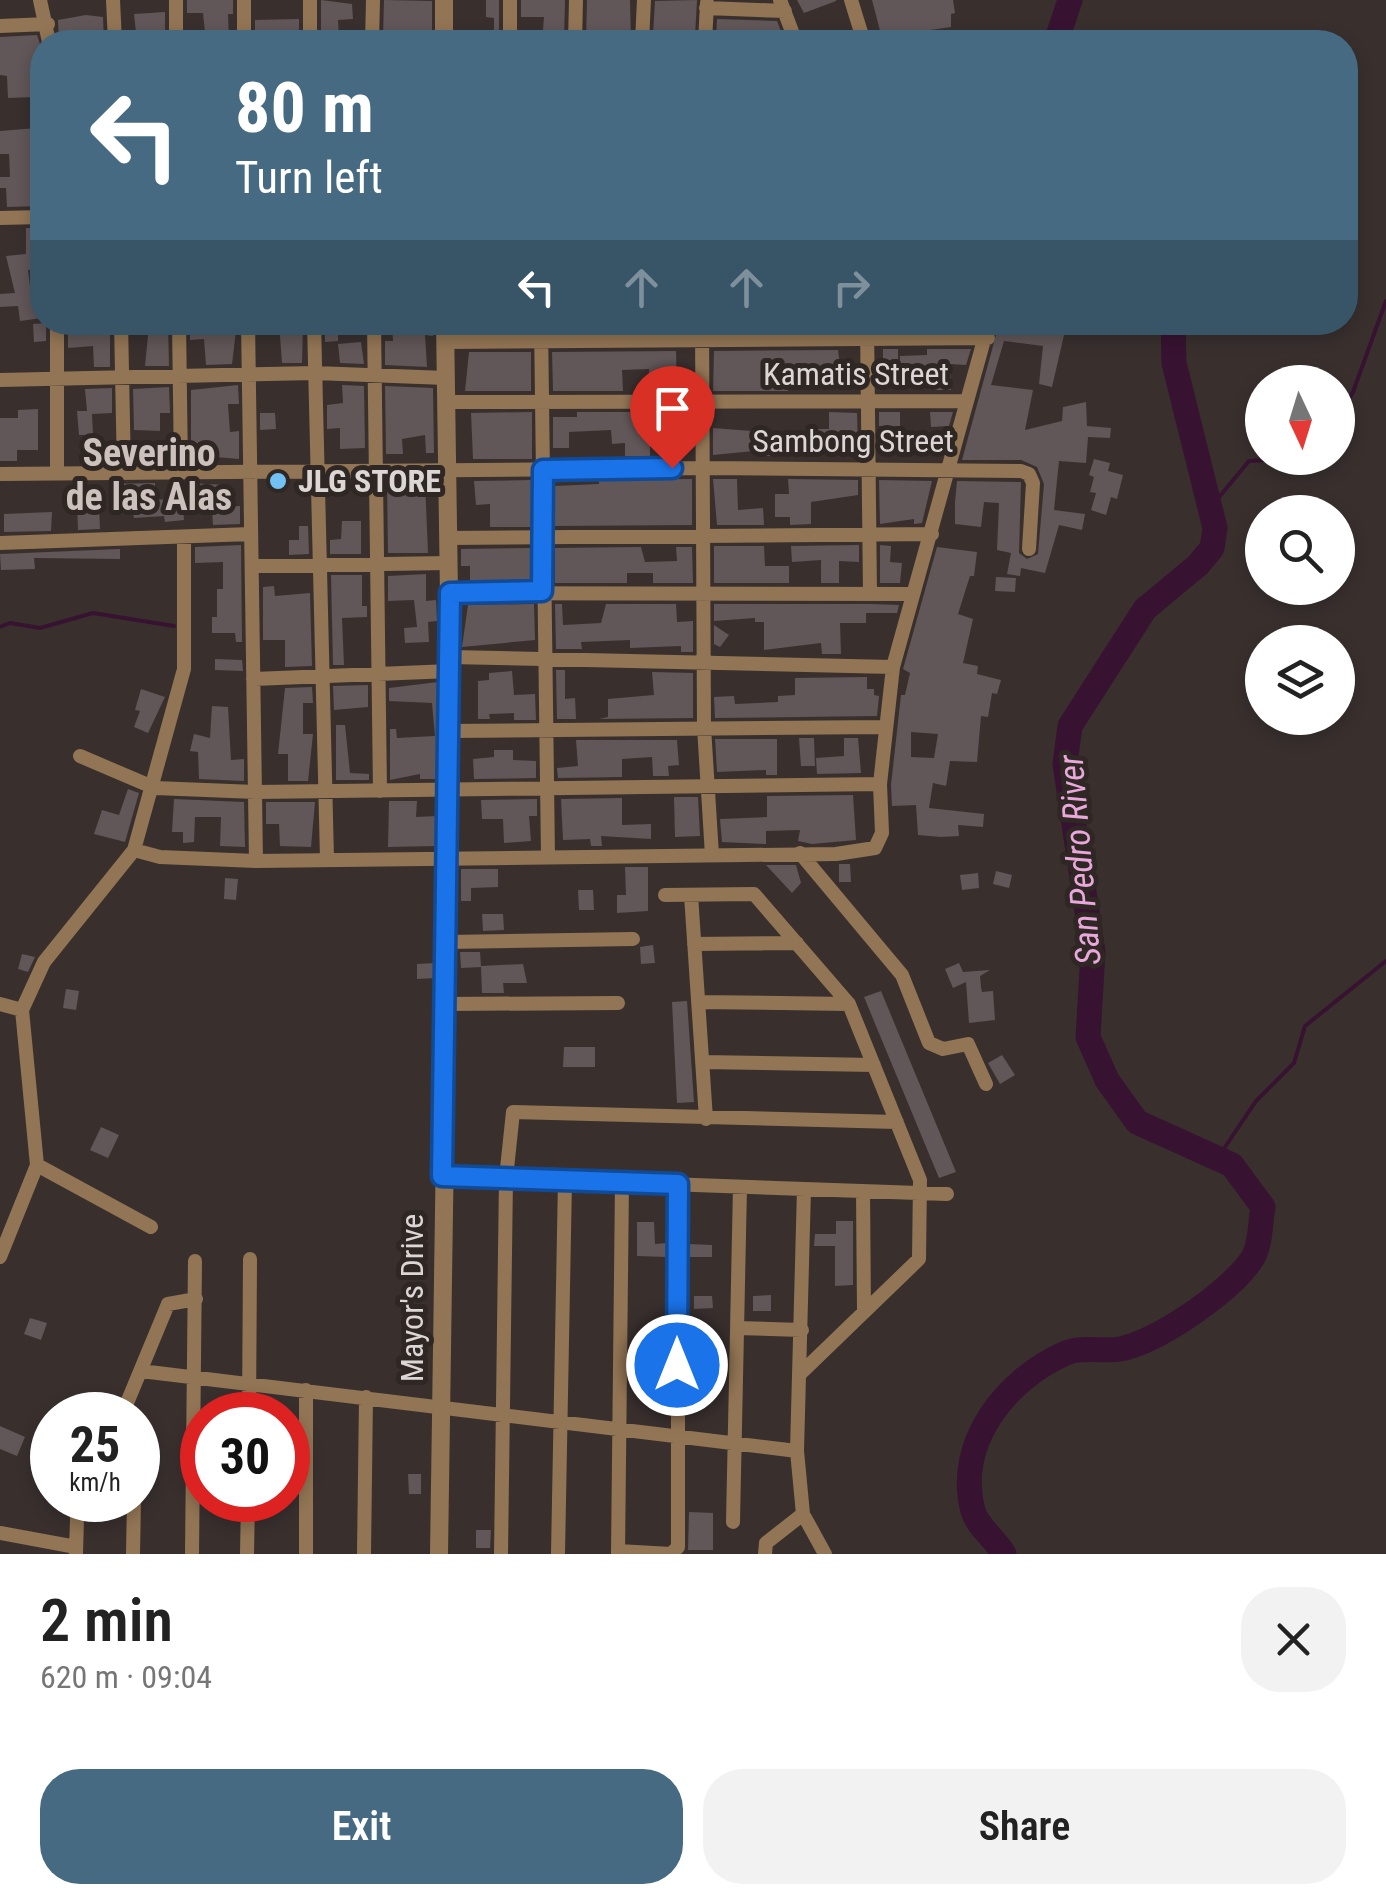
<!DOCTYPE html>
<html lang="en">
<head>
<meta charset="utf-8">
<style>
  :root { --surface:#fff; --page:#f2f2f2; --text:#222; --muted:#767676; --accent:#466a81 }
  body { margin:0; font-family:"Roboto Condensed",sans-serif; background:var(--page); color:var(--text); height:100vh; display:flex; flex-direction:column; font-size:38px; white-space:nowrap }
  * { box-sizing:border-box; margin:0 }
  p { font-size:32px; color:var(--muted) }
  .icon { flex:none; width:55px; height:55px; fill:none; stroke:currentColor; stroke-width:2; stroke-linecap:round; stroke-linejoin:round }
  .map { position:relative; height:1554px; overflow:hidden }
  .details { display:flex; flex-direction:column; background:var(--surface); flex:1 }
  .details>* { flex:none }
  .banner { position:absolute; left:30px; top:30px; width:1328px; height:305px; border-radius:40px; box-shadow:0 5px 15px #0003; background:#466a81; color:#fff; overflow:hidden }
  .needle { width:65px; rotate:176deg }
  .buttons { position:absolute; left:1245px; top:365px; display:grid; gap:20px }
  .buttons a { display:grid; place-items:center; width:110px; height:110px; border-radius:50%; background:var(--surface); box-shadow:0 5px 15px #0003; font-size:50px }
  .speed { position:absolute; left:30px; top:1392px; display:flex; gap:20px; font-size:50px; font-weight:700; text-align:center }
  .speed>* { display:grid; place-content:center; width:130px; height:130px; border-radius:50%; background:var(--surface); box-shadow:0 5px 15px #0003; line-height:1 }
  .speed small { font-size:25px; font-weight:400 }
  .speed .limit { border:15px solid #d22; background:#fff; color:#111 }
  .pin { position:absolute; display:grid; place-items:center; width:85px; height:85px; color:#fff; margin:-102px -42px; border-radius:50% 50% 50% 0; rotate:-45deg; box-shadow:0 0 10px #0007 }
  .pin .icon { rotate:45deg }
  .me { position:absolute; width:110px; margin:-55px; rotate:0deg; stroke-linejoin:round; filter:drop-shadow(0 0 8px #0008) }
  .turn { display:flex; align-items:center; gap:35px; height:210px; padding:0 40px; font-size:45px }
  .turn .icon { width:130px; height:130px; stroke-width:2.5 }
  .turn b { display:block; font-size:70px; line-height:85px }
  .lanes { display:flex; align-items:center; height:95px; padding:0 40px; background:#0003; justify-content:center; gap:50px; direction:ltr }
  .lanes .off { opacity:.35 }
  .round { display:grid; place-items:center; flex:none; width:105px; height:105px; border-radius:40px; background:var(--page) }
  .headline { display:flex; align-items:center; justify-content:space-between; height:170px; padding:0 40px }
  h1 { font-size:60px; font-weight:600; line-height:75px }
  .button { display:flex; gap:20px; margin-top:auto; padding:20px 40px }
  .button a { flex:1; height:115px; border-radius:40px; background:var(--accent); color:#fff; font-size:40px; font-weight:600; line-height:115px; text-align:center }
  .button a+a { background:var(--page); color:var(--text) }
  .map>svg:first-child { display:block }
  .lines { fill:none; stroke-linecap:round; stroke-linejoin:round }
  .stream { stroke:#371331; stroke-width:4 }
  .river { stroke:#371331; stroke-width:25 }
  .building { fill:#615658; fill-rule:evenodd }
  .minor { stroke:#927554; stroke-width:14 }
  .tertiary { stroke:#927554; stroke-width:18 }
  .route-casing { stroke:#114b97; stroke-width:25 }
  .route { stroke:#1a73e8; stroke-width:18 }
  .poi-dot { fill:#72c1f5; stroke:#2f2724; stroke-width:4 }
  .labels { text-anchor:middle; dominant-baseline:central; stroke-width:10; stroke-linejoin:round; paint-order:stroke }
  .street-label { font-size:32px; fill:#dcd6d5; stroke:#2f2724 }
  .poi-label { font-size:32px; font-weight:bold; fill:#dcd6d5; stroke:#2f2724; text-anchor:start }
  .water-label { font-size:35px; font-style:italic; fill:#e9a7db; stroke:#2f2724 }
  .quarter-label { font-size:38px; font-weight:bold; fill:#cdc1bd; stroke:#2f2724 }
</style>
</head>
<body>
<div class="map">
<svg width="1386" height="1554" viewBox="0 0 1386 1554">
  <rect width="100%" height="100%" fill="#39302e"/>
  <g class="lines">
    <path class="stream" d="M1338,417l15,-25 33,-91
      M1210,508l39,-47 46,-3
      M0,627l10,-4 30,5 53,-15 81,13
      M1217,1159l39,-58 38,-38 11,-37 81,-65"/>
    <path class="river" d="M1056,42l14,-42
      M1004,1554c-8,-14 -27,-28 -31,-43 -18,-68 33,-132 93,-158 16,-7 37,-1 54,-4 38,-7 111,-58 132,-90 9,-13 8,-37 11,-52l-31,-42 -95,-43 -30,-42 -19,-43 5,-85 -28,-188 5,-38 32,-50 43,-67 53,-44 14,-17 3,-20 -41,-165 -1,-41"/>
  </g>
  <path class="building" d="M187,0h46v14h-5l1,28h-23l-3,-29h-16z
    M321,0l31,4 1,15 -15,1 1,19h-18z
    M384,0l48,1v37h-49z
    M486,0h13v42h-5v-24l-8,-1z
    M521,0h44l-1,42h-22l2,-25h-23z
    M587,0h43l1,42h-45z
    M697,0l-2,37 -42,-3 2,-33z
    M797,0h39v1l-32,12z
    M872,0h81l2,13 -4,1v13l-21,3 1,12h-48z
    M165,12v30h-28l-3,-28z
    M86,15l17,2 1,25h-45l-1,-22z
    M299,19v23h-44v-22z
    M717,19l60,2 8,21 -21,-4 -1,-6 -47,5z
    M37,35l5,15v26h-9l1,21 -26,1 -1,-22 -7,-1v-38z
    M37,128v30h5v48l-35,1 -1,-19h-6v-11h10l-1,-23h-9v-23z
    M26,228h16v40l-14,2 3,25h11v23l-22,3 -2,-15 -18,1v-13l15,-1 -9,-37 20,-2z
    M110,322v45h-16l-1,-21 -25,2v-23z
    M237,322l-5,42 -26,1 -2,-26 -14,1v-17z
    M279,322l24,1 -1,40h-20z
    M325,322h13v19l-13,1z
    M392,322h40l1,14 -8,-1 2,32 -42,-2v-24h8z
    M462,322h68v9h-68z
    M552,322h120v8l-120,1z
    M713,322h124v6l-124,1z
    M1023,322h44l-15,65 -13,-3 4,-38 -39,-5 -13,44 42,5 -8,40 37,-9 1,-14 23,-5 1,24 24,2 -1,10 -22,-1 -2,26 -27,-2 -5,49 31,4 -3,16 -23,-5 -14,48 -24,-5 -1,8 -13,-2 4,-21 -14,-3 2,-47 -15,-1 -3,25 -26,-3v-22l2,-21 64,1 -2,71 8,6 11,-5 6,-70 -7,-17 -16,-7h-59l37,-136 23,3z
    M46,323v18l-12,1 -1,-18z
    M168,325l1,41h-24l4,-40z
    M361,342l3,22 -24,-1 -2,-19z
    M883,349h15v15l-15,1z
    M927,349h44l-5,16 -16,-1 1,26h-22l-2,-23h-27v-11l27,-1z
    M838,350l2,16 -37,2 -1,18h-14v5h-75l1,-40z
    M676,351l1,40h-27l-1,-22 -27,1 1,21h-70l-1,-39z
    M469,352h62v39h-66z
    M238,385l1,19h-11l2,28 9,-1v28l-48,-4v-65z
    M342,385l22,1 1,62 -25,1v-21l-13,1v-24l16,-2z
    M385,386l48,2 1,65h-8l-1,-18 -23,4 1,15h-17z
    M169,387l1,26h-10v18l-26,-1 -1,-41z
    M112,388v25l-20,1 1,21h-14l-2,-24h10l-2,-22z
    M38,409v41h-21v11h-17v-43h18v-8z
    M532,412v47h-59l-2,-46z
    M577,412h115v12l-24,-1v23h-18v10h-25v-13l-13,1 -1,-14 -42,2v16h-16v-31h24z
    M829,412l28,1 1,41 -69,-5v7h-25v-6l-51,5v-27l100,8v-7h16z
    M879,412h21v14h-21z
    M930,412h23l-4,14 -18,1z
    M260,413h15l1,16 -16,1z
    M926,437h13v18h-13z
    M1094,459l16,4 -2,8 15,4 -6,24 -6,-2 -5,18 -15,-5 5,-17 -6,-1 4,-15 -5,-2z
    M692,479v46l-138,1v-40l45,-2v-4z
    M713,479h24l1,31 25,-2 1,17h-47z
    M788,479l70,1v15l-47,7v22l-21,1v-8h-15v-23h14z
    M532,480l1,47h-43v-23l-14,1 -2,-24z
    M879,480l53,1 -10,42 -8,1v-5l-34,5z
    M387,481h38l3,72h-40z
    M155,483v17l27,-2v-8l8,-1v-6l34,2v22l16,-1v18l-27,1 -1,-17 -29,1 1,11 -19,2 -1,-6 -30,2 -1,-5 -23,1 -1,-30z
    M77,505h22l1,24 -22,1z
    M52,512l-1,19 -47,1v-18z
    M342,521h19v33h-31v-14l11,-1z
    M299,526h9l1,28 -20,1v-15h10z
    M241,545l1,97h-6l-1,-9h-23v-16h5v-28h6v-27l-28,1v-16z
    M859,545v17l-20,-1v22h-18v-23l-29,2 -1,-16z
    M880,545l11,1 -1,16 12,1 -2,20h-20z
    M714,546h50l1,20h24v17h-75z
    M641,547l4,15 32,-1 -1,-14h16l1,36h-40v-10h-26v10h-72v-35z
    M937,547l40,5 -3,24h-4l-12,38 15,5 -10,44 15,3 -1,8 24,6 -4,14 -5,-1 -4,24 -7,-1 -4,46 -27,-1 -4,25 -13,-3 -4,25 55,6 -1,13 -25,-2 1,11 -18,1 -23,-2 -2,-30 -24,1 -1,-21 10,-90h4l5,-22 -7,-4zM911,732l27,2 -4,24 -23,-1z
    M533,548l1,35 -64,-1v-16h-9v-17z
    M120,549v10l-86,-1 1,11 -34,1 -1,-16z
    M426,574v27l10,-1 1,21 -9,1 1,20 -24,1 -1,-15 13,-1 -3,-27 -26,1v-25z
    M331,575h31v31h5v11l-25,1 2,47h-11z
    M996,577l20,1 -1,14 -20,-1z
    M274,586l1,10 35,-3 2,73 -27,1v-27h-22v-53z
    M534,604l1,36 -73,7 6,-42z
    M555,604h7l1,21 38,-2 5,-19h70l1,18 16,-1v31h-12v-6l-51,2v-8l-49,2 1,7h-26z
    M714,604h156l29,1 -2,8h-31v10h-26l1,31h-19l-1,-11 -57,7v-28h-9v-4l-41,3z
    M714,625l15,10 -9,12 -6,-3z
    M215,659l27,1 1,11 -28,-1z
    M556,670h9v29l10,-1 1,21h-19z
    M512,671l2,24 21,-1 1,26h-22v-7l-25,1 1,5h-12v-38l11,-1v-7z
    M652,672l41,1v45l-94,1 9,-2v-18l46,-4z
    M867,677v12h7v6l5,1 -2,20 -162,2 -1,-21 20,-1 1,8 43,-2v-6l17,-1v-17z
    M438,682v97h-18v-5l-30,6v-51h6l1,9 38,-2 -3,-33 -43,-2v-13z
    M368,685v22l-34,3 -1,-24z
    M312,687l1,16h-10v31h10l-5,47h-20v-27h-10l7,-66z
    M141,689l24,8 -17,36 -14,-6 6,-16 -5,-1z
    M212,706l16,1 3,53 13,-1v22l-45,-2 -1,-27 -8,-1 4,-17 16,4z
    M336,725h9l5,48 19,1v6h-33z
    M799,738h15l1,28h-14z
    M844,738h14l3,35 -44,1 -1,-16 28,-2z
    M715,739h62v36h-11v-5l-49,2z
    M576,740h101l2,25 -11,1 1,10h-16l-1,-19 -30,2v18l-64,1 -1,-10 21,-2z
    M494,750h19v10l23,1v17l-62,1 -1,-20 21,-2z
    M128,789l11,4 -14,49 -31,-8 8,-24 17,5z
    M853,795l3,45 -44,4 -14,-3 2,-11 -34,1v13l-44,-2 -2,-23 47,-2v-21z
    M674,797h24l2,39 -25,1z
    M622,798v27l29,-1v15l-50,-3 1,10h-11l-1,-7 -27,1 -2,-41z
    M174,799l70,3 1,45 -25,-1 1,-29h-26l-1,25 -11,1v-11h-11z
    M537,799v17h-8l2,25 -27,2 -1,-24h-21l-1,-19z
    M389,801h28l-1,16 21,-1v30l-49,1z
    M266,802h49l-4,45 -31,-1 -1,-22h-13z
    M839,864h11l1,18h-12z
    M766,865h30l5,18 -9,10z
    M625,867h23v44l-31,2v-18h9z
    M461,869h37v18l-27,1v13h-10z
    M996,871l16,4 -3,13 -16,-4z
    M978,873l1,15 -17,2 -2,-15z
    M225,878l13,1 -2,21 -12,-1z
    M578,890h15l1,20h-15z
    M482,914h21l1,16 -21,1z
    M653,945l2,18 -14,1 -1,-17z
    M460,952h20l1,14 42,-2 4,19h-24l1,10h-22l-1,-26 -20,1z
    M22,954l13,3 -7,15 -10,-3z
    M435,963v15l-18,1v-15z
    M959,963l4,9 27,-2 -10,6 1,11 1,5 11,-1 2,29 -26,3 -3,-41 -13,6 -8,-19z
    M66,989l13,2 -3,19 -13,-2z
    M881,991l75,181 -17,6 -75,-181z
    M687,1001l7,101 -17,1 -5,-101z
    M564,1047h31v20h-32z
    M1002,1055l13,20 -15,9 -12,-21z
    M101,1127l18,8 -11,23 -18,-8z
    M836,1221h17v64l-18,1v-40h-21l1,-12h21z
    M637,1222h17l1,22 12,-1v14l-30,-1z
    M689,1244l23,1v12h-23z
    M771,1295v16h-18v-15z
    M694,1296h18l1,12 -19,1z
    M30,1318l17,5 -6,17 -17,-6z
    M691,1330l21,1v29l-21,-1z
    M658,1376h9v20h-10z
    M0,1426l25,11 -8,19 -17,-7z
    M408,1474h13v20h-12z
    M689,1512l24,1v37h-25z
    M476,1530h15l-1,18h-14z"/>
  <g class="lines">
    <path class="minor" d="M40,0l9,42
      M113,0l2,42
      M176,0v42
      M244,0v42
      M310,0v42
      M780,0l16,42
      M851,0l13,42
      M706,8l79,3
      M0,26l48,-2
      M372,42l1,-42
      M510,42v-42
      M575,42l1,-42
      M642,42l2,-42
      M705,42l2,-39
      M0,218l42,-1
      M121,322l3,150
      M179,322l2,149
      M248,322l8,539
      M314,322l13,537
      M374,322l6,469
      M541,322l7,535
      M702,322l2,405 8,128
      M867,322l3,272
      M445,342l543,-4
      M0,380l315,-7 131,5
      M446,402l521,-1
      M57,472v-150
      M0,474l704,-6 317,3 8,3 4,9 -4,66
      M449,538l483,-4
      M0,543l251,-9
      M252,566l197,-3
      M450,593l463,1
      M450,657l443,10
      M253,679l198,-8
      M451,731l432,-4
      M80,756l75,32 101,4 624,-8
      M134,850l26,7 96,4 580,-7 39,-6 7,-15 -2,-49 13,-117 96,-345
      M800,853l102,122 27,68 14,6 25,-5 18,40
      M665,895l89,-1 95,110 71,176 -1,79 -118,114
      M691,895l15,224
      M446,942l187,-3
      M694,944l103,-1
      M698,1002l151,2
      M0,1004l22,6
      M445,1004l173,-1
      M702,1062l172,3
      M37,1165l114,62
      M443,1176l504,18
      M863,1191l1,121
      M0,1257l37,-92 -15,-155 22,-48 90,-112 50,-181v-132
      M737,1328l65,2
      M141,1371l656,80 6,63
      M122,1415l46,-111 28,-5
      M249,1415l1,-156
      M797,1451l7,-262
      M733,1522l7,-335
      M0,1533l76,14
      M618,1551l53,3 7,-7v-363
      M76,1553l1,-34 8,-19
      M133,1554l1,-54
      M192,1554l3,-293
      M247,1554l1,-54
      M306,1554v-164
      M364,1554l2,-157
      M501,1554l5,-376 7,-66 384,10
      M558,1554l7,-374
      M618,1554l4,-372
      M765,1554l1,-11 37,-29 22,40"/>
    <path class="tertiary" d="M444,42v-42
      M439,1554l12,-823 -6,-409"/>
  </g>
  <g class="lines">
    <g class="route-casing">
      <path id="route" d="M672,468l-129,2 -1,121 -92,2 -8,583 236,8 -1,181"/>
    </g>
    <use href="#route" class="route"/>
  </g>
  <circle class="poi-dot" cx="278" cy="481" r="10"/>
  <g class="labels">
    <g class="street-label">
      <text x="856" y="374">Kamatis Street</text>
      <text x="853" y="441">Sambong Street</text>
      <text transform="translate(412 1298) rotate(-90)">Mayor's Drive</text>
    </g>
    <g class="poi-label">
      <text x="298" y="481">JLG STORE</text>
    </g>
    <g class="water-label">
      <text transform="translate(1080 860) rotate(-95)">San Pedro River</text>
    </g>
    <g class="quarter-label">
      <text x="149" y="453">Severino<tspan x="149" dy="44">de las Alas</tspan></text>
    </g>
  </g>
</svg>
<div class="buttons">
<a><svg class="needle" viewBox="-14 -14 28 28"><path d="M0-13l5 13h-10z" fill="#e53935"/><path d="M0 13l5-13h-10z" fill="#767676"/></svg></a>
<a><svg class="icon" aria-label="search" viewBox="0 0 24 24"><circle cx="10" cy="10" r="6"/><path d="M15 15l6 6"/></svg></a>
<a><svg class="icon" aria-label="layers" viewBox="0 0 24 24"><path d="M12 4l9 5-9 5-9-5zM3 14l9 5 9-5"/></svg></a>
</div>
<div class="speed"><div>25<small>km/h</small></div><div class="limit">30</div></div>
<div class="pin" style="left:672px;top:468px;background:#d93025"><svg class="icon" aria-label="arrive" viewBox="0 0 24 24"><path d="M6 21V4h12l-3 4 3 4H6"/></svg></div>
<svg class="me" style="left:677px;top:1365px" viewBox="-20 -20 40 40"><circle r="17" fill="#1a73e8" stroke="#fff" stroke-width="3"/><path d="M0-11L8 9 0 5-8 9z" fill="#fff"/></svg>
<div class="banner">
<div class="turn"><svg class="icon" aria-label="left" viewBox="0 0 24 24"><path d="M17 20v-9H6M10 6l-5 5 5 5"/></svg><div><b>80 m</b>Turn left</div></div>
<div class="lanes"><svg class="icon" aria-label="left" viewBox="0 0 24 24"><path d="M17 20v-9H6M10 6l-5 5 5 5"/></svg><svg class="icon off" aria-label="ahead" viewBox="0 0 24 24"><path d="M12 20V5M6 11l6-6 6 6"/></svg><svg class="icon off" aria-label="ahead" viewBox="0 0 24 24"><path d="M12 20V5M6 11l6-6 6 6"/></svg><svg class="icon off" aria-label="right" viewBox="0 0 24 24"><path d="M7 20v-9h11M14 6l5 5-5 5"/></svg></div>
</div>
</div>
<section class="details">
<div class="headline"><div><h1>2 min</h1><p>620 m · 09:04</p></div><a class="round"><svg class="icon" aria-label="close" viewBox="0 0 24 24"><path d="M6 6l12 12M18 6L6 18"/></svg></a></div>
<div class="button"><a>Exit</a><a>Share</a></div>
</section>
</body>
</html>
